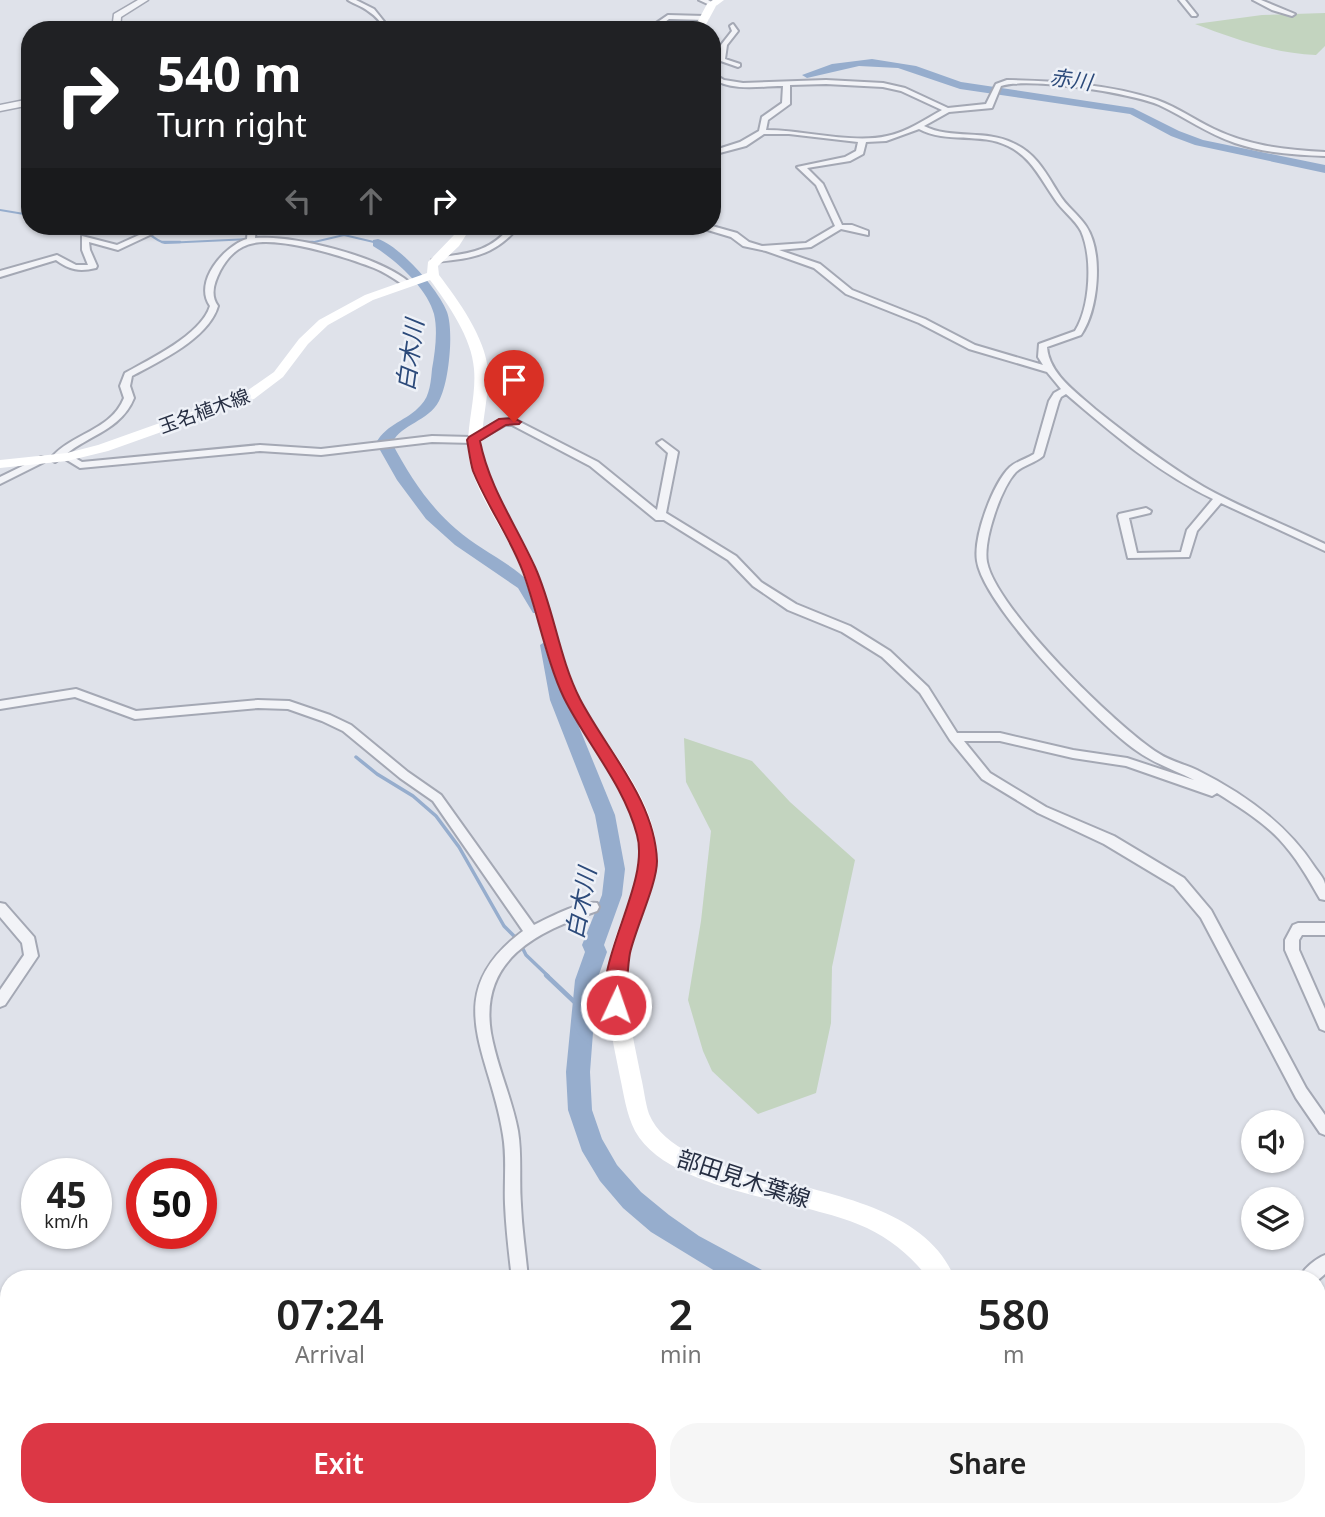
<!DOCTYPE html>
<html lang="en">
<head>
<meta charset="utf-8">
<style>
  :root { --surface:#fff; --page:#f6f6f6; --text:#222; --muted:#767676; --accent:#dc3745 }
  body { margin:0; font-family:"Noto Sans","Noto Sans JP",sans-serif; background:var(--page); color:var(--text); height:100vh; display:flex; flex-direction:column; font-size:26px; white-space:nowrap }
  * { box-sizing:border-box; margin:0 }
  p { font-size:23px; color:var(--muted) }
  .icon { flex:none; width:38px; height:38px; fill:none; stroke:currentColor; stroke-width:2; stroke-linecap:round; stroke-linejoin:round }
  .map { position:relative; flex:1; overflow:hidden }
  .drawer { position:absolute; left:0px; top:1270px; width:1326px; height:247px; display:flex; flex-direction:column; background:var(--surface); border-radius:28px 28px 0 0; box-shadow:0 2px 5px #0004 }
  .drawer>* { flex:none }
  .guide { position:absolute; left:21px; top:21px; width:700px; height:214px; border-radius:28px; box-shadow:0 2px 5px #0004; background:#202124; color:#fff; overflow:hidden }
  .fabs { position:absolute; left:1241px; top:1110px; display:grid; gap:14px }
  .fabs a { display:grid; place-items:center; width:63px; height:63px; border-radius:50%; background:var(--surface); box-shadow:0 2px 5px #0004; font-size:35px }
  .speed { position:absolute; left:21px; top:1158px; display:flex; gap:14px; font-size:35px; font-weight:700; text-align:center }
  .speed>* { display:grid; place-content:center; width:91px; height:91px; border-radius:50%; background:var(--surface); box-shadow:0 2px 5px #0004; line-height:1 }
  .speed small { font-size:18px; font-weight:400 }
  .speed .limit { border:10px solid #d22; background:#fff; color:#111 }
  .pin { position:absolute; display:grid; place-items:center; width:60px; height:60px; color:#fff; margin:-72px -30px; border-radius:50% 50% 50% 0; rotate:-45deg; box-shadow:0 0 7px #0007 }
  .pin .icon { rotate:45deg }
  .me { position:absolute; width:77px; margin:-38px; rotate:3deg; stroke-linejoin:round; filter:drop-shadow(0 0 5px #0008) }
  .turn { display:flex; align-items:center; gap:24px; height:147px; padding:0 21px; font-size:32px }
  .turn .icon { width:91px; height:91px; stroke-width:2.5 }
  .turn b { display:block; font-size:49px; line-height:60px }
  .lanes { display:flex; align-items:center; height:66px; padding:0 21px; background:#0003; justify-content:center; gap:35px; direction:ltr }
  .lanes .off { opacity:.35 }
  .eta { display:flex; justify-content:space-evenly; align-items:center; height:119px; text-align:center }
  .eta b { font-size:42px; font-weight:600; line-height:49px }
  .button { display:flex; gap:14px; margin-top:auto; padding:14px 21px }
  .button a { flex:1; height:80px; border-radius:28px; background:var(--accent); color:#fff; font-size:28px; font-weight:600; line-height:80px; text-align:center }
  .button a+a { background:var(--page); color:var(--text) }
  .map>svg:first-child { display:block }
  .green { fill:#c3d4bf }
  .lines { fill:none; stroke-linecap:round; stroke-linejoin:round }
  .stream-far3 { stroke:#96adcd; stroke-width:2 }
  .stream-far2 { stroke:#96adcd; stroke-width:2.5 }
  .stream-far1 { stroke:#96adcd; stroke-width:3.5 }
  .stream { stroke:#96adcd; stroke-width:4.5 }
  .river { fill:#96adcd; fill-rule:evenodd }
  .minor-casing { stroke:#a4a8b4; stroke-width:4 }
  .tertiary-casing { stroke:#a4a8b4; stroke-width:3 }
  .minor { fill:#f2f3f7; fill-rule:evenodd }
  .tertiary { fill:#f2f3f7; fill-rule:evenodd }
  .secondary { fill:#fff; fill-rule:evenodd }
  .route { fill:#dc3745; stroke:#8f242d; stroke-width:2 }
  .labels { text-anchor:middle; dominant-baseline:central; stroke-width:5; stroke-linejoin:round; paint-order:stroke }
  .far-street-label { font-size:19px; fill:#262e42; stroke:#eef1f7 }
  .far-water-label { font-size:21px; font-style:italic; fill:#2c4a7a; stroke:#eef1f7 }
  .street-label { font-size:23px; fill:#262e42; stroke:#eef1f7 }
  .water-label { font-size:24px; font-style:italic; fill:#2c4a7a; stroke:#eef1f7 }
</style>
</head>
<body>
<div class="map">
<svg width="1325" height="1517" viewBox="0 0 1325 1517">
  <rect width="100%" height="100%" fill="#dfe2ea"/>
  <path class="green" d="M1325,13v33l-9,9c-43,-2 -81,-16 -121,-31l67,-9z
    M684,738l68,23 38,41 65,58 -23,107 -1,56 -15,70 -58,21 -46,-43 -9,-20 -15,-51 13,-79 10,-90 -25,-49z
    M652,1509h159l4,8h-160z"/>
  <g class="lines">
    <path class="stream-far3" d="M0,210l30,5
      M137,226c11,5 16,14 28,17l85,-4
      M272,238l38,5 34,-8 34,8"/>
    <path class="stream-far2" d="M162,242h18
      M305,242h8
      M375,242l3,1"/>
    <path class="stream-far1" d="M356,757l21,17 36,22 23,20 23,31 45,79 15,15 7,14 22,21"/>
    <path class="stream" d="M546,975l37,35"/>
    <path class="river" d="M872,59l44,7 45,16 172,26 46,23 24,9 122,25v8l-130,-28 -24,-9 -41,-22 -170,-25 -62,-21 -39,-2 -52,12 -5,-3 30,-11z
      M378,239c22,7 61,51 69,73 7,19 2,71 -8,89 -11,21 -37,22 -47,42 17,32 36,62 64,86 31,28 74,39 92,80l-3,4h-12l-15,-25 -63,-43 -29,-26 -29,-39 -21,-37c11,-20 31,-22 45,-38 9,-9 10,-25 11,-36 3,-17 6,-38 2,-55 -7,-26 -38,-54 -61,-68v-6z
      M549,639l9,6 10,55 47,115 10,54 -3,26 -18,50 3,7 -10,28 -7,92 2,38 10,29 15,26 24,27 28,23 30,21 63,34 4,9h-38l-77,-47 -28,-24 -23,-27 -18,-30 -14,-41 -2,-38 9,-92 10,-28 -3,-7 20,-50 3,-26 -10,-54 -45,-115 -10,-55z
      M924,1508h28l3,9h-28z"/>
    <g class="minor-casing">
      <path id="minor" d="M348,0h8l18,9 12,15 20,6c-30,0 -19,-7 -38,-19 -6,-5 -14,-7 -20,-11z
        M699,0h9l7,4 -3,2z
        M1179,0h6l12,15 -1,1h-4z
        M1253,0h8l34,14 -3,2 -20,-6z
        M668,15l36,1 3,2 -3,2 -35,-1 -15,11h-8z
        M733,24l5,7 -11,14 -2,14 15,5v2l-2,1 -20,-7 3,-15 11,-14 -2,-5z
        M712,73l12,7 19,3 83,-3 57,3 22,5 43,20 38,-4 10,-20 11,-4c50,1 102,4 150,20 20,7 38,20 57,29 35,17 73,21 111,23v4c-30,-1 -61,-3 -90,-13 -27,-9 -50,-26 -76,-38 -28,-12 -130,-28 -158,-19l-9,22 -43,4 -25,14c27,14 61,3 89,17 23,10 33,30 46,51 7,12 19,20 27,32 18,27 12,84 -5,109l-34,12c2,27 29,45 48,62 35,28 70,55 109,78 37,21 82,38 121,57v7l-104,-48 -24,28 -8,26 -61,1 -10,-42 1,-2 27,-6 5,3 -1,2 -21,5 8,35 44,-1 6,-22 26,-31c-55,-26 -101,-66 -147,-105l-5,3 -2,4 -16,55c-8,7 -19,9 -27,16 -15,16 -33,68 -29,90 9,47 129,164 171,191 12,8 26,11 39,17 46,23 89,53 117,96 4,6 10,12 11,18 0,5 0,12 0,16l-5,-1c-12,-21 -24,-42 -41,-60 -17,-18 -40,-32 -62,-46l-5,3 -86,-30 -53,-8 -73,-17h-36l26,32 56,34 68,29 70,42 27,32 95,178 19,27v20l-5,-2 -24,-35 -95,-180 -27,-32 -70,-42 -66,-31 -56,-34 -32,-39 -30,-47 -38,-36 -40,-25 -54,-22 -35,-24 -25,-26 -64,-40h-8l-66,-54 -78,-41h-7l-32,18 -41,-1 -111,13 -61,-4 -180,17 -18,-11 -7,5 -5,-3c21,-26 61,-28 74,-61l-4,-12 5,-13c25,-14 76,-38 85,-67 -17,-24 14,-60 37,-67l1,-13h8l-1,12c40,-3 123,18 154,44l-7,2c-9,-6 -18,-12 -28,-16 -28,-11 -100,-34 -127,-23 -12,4 -21,15 -27,26 -6,12 -10,24 -2,35 -9,32 -58,55 -86,70l-2,10 4,12c-13,32 -45,37 -69,57h5l12,7 178,-17 61,4 111,-13 39,1 29,-17 14,-1 84,43 59,48 11,-57 -11,-10 5,-3 16,12 -12,61 70,43 25,26 35,22 54,22 40,25 38,36 29,46h43l73,17 54,8 67,22c-19,-10 -39,-16 -57,-29 -39,-27 -153,-145 -160,-190 -4,-24 16,-78 33,-94 7,-6 16,-8 24,-13l15,-53 5,-8 7,-4 -14,-17 -78,-23 -50,-26 -73,-29 -32,-26 -48,-17 -23,-5 -12,-9 -30,-9 -1,-2h12l25,7 12,9 13,4 44,-3 29,-17 -19,-41 -19,-18 48,-10 11,-6 2,-9 -69,-8h-25l-18,12 -34,9v-4l28,-9 19,-11 3,-14 20,-14 1,-17c-22,0 -51,6 -71,-8zM826,84l57,3 18,4 41,19c-18,10 -35,22 -55,26 -34,8 -84,-6 -121,-6l2,-10 22,-16v-19zM919,129c28,15 61,3 89,17 23,11 32,32 46,52 7,12 21,21 27,33 12,27 9,76 -6,100l-36,13 -1,13 5,8 -68,-20 -50,-26 -73,-29 -32,-26 -41,-14 32,-3 30,-18 27,6v-4l-16,-6h-10l-19,-41 -16,-16 43,-7 13,-7 3,-12 20,-1z
        M159,226h10l-51,24 -29,-8 1,8 7,16 -1,2c-17,4 -26,2 -40,-8l-56,17v-6l57,-16 19,10h12l-6,-15v-14l35,9z
        M511,226h8c-18,23 -38,31 -66,34 -8,1 -15,3 -21,0l4,-2c32,-5 53,-5 75,-32z
        M41,457l3,1v4l-44,22v-7z
        M76,689l60,22 122,-11 31,1 41,14 21,10 57,47 33,23 93,130c14,-7 48,-25 63,-22l2,4 -2,4c-60,21 -118,48 -106,122 6,34 21,65 27,98 4,24 1,49 3,74 1,25 5,50 7,74h-16c-3,-25 -6,-50 -7,-75 -1,-23 2,-46 -2,-69 -12,-82 -66,-140 20,-204l-90,-130 -33,-23 -57,-47 -21,-10 -34,-12 -30,-1 -123,11 -60,-22 -75,12v-8z
        M0,903l5,1 29,33 4,19 -33,49 -5,2v-17l24,-35 -2,-12 -22,-26z
        M1298,923h27v12h-23l-3,5v10l26,59v22l-5,-2 -35,-79v-10l8,-15z
        M1325,1255v19l-7,6 -19,-1c4,-10 16,-20 26,-24z
        M0,1335l9,2v16l-9,-2z
        M189,1508h20l4,9h-20z
        M410,1508h19l-4,9h-18z"/>
    </g>
    <g class="tertiary-casing">
      <path id="tertiary" d="M138,0h10l-27,17 -1,13h-8l2,-16z
        M30,99v6l-30,6v-6z"/>
    </g>
    <use href="#minor" class="minor"/>
    <use href="#tertiary" class="tertiary"/>
    <path class="secondary" d="M713,0h11l-8,6 -13,24h-10l14,-26z
      M447,226h12l7,9 -7,11 -21,20 1,9c19,25 46,62 49,95 2,34 -13,67 -2,100 12,36 38,66 52,102 16,43 23,89 45,131 24,45 65,87 73,139 6,39 -16,73 -25,110 -10,42 2,83 10,125 3,12 4,25 8,37 35,85 261,50 306,165h-26c-17,-22 -37,-39 -62,-51 -64,-30 -196,-34 -232,-97 -9,-18 -11,-36 -15,-54 -8,-41 -19,-82 -9,-124 9,-38 34,-74 26,-115 -10,-51 -50,-92 -72,-138 -21,-42 -27,-88 -44,-131 -13,-34 -39,-65 -50,-101 -9,-33 6,-66 3,-99 -2,-31 -26,-65 -44,-89l-57,20 -45,25 -20,19 -25,33 -29,22 -146,52 -41,10 -67,7v-8l67,-7 31,-8 146,-52 30,-21 25,-33 20,-19 46,-25 62,-22 1,-11 26,-27z
      M1064,1508h28l3,9h-27z"/>
  </g>
  <path class="route" d="M514,418l7,4 -2,2 -13,1 -26,16c9,46 36,84 55,126 19,42 24,91 45,132 27,52 75,101 77,162 0,23 -21,66 -27,92 -3,15 -3,48 -7,58l-7,2 -7,-2c-20,-43 42,-126 28,-176 -13,-50 -50,-91 -73,-137 -17,-35 -27,-88 -41,-126 -13,-35 -36,-66 -50,-101 -3,-10 -4,-21 -6,-31l2,-3 30,-18z"/>
  <g class="labels">
    <g class="far-street-label">
      <text transform="translate(204 411) rotate(-20)">玉名植木線</text>
    </g>
    <g class="far-water-label">
      <text transform="translate(1071 79) rotate(8)">赤川</text>
    </g>
    <g class="street-label">
      <text transform="translate(744 1178) rotate(18)">部田見木葉線</text>
    </g>
    <g class="water-label">
      <text transform="translate(409 355) rotate(-82)">白木川</text>
      <text transform="translate(580 903) rotate(-79)">白木川</text>
    </g>
  </g>
</svg>
<div class="fabs">
<a><svg class="icon" aria-label="sound" viewBox="0 0 24 24"><path d="M4 9h4l5-4v14l-5-4H4zM17 9q2 3 0 6"/></svg></a>
<a><svg class="icon" aria-label="layers" viewBox="0 0 24 24"><path d="M12 4l9 5-9 5-9-5zM3 14l9 5 9-5"/></svg></a>
</div>
<div class="speed"><div>45<small>km/h</small></div><div class="limit">50</div></div>
<div class="pin" style="left:514px;top:422px;background:#d93025"><svg class="icon" aria-label="arrive" viewBox="0 0 24 24"><path d="M6 21V4h12l-3 4 3 4H6"/></svg></div>
<svg class="me" style="left:616px;top:1005px" viewBox="-20 -20 40 40"><circle r="17" fill="#dc3745" stroke="#fff" stroke-width="3"/><path d="M0-11L8 9 0 5-8 9z" fill="#fff"/></svg>
<div class="guide">
<div class="turn"><svg class="icon" aria-label="right" viewBox="0 0 24 24"><path d="M7 20v-9h11M14 6l5 5-5 5"/></svg><div><b>540 m</b>Turn right</div></div>
<div class="lanes"><svg class="icon off" aria-label="left" viewBox="0 0 24 24"><path d="M17 20v-9H6M10 6l-5 5 5 5"/></svg><svg class="icon off" aria-label="ahead" viewBox="0 0 24 24"><path d="M12 20V5M6 11l6-6 6 6"/></svg><svg class="icon" aria-label="right" viewBox="0 0 24 24"><path d="M7 20v-9h11M14 6l5 5-5 5"/></svg></div>
</div>
<section class="drawer">
<div class="eta">
<div><b>07:24</b><p>Arrival</p></div>
<div><b>2</b><p>min</p></div>
<div><b>580</b><p>m</p></div>
</div>
<div class="button"><a>Exit</a><a>Share</a></div>
</section>
</div>
</body>
</html>
